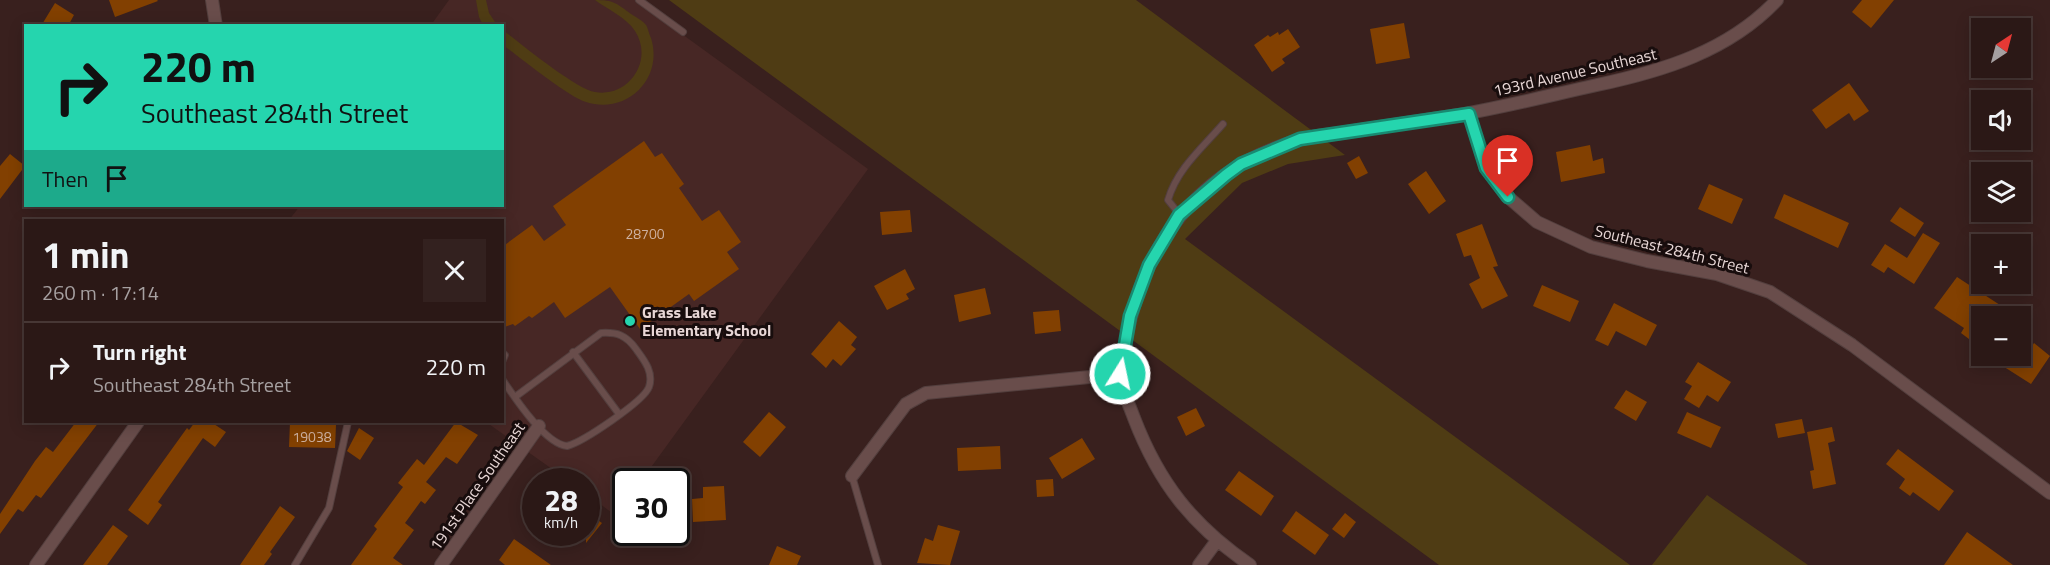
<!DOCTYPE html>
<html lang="en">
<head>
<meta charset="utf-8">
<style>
  :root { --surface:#2b1816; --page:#33211f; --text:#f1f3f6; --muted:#a6a0a1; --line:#473735 }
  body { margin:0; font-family:"Titillium Web",sans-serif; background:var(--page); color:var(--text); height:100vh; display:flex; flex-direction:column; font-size:22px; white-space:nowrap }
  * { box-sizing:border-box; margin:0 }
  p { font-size:20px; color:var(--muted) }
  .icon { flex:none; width:33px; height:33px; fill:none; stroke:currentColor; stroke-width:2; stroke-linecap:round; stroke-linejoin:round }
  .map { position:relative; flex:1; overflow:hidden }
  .details { position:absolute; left:24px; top:219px; width:480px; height:204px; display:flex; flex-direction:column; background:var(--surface); border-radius:0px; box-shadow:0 3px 15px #0003,0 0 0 2px var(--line) }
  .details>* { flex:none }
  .banner { position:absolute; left:24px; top:24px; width:480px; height:183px; border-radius:0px; box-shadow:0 3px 15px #0003,0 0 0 2px var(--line); background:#25d5ae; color:#111; overflow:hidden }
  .needle { width:39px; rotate:36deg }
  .fabs { position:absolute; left:1971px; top:18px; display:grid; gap:12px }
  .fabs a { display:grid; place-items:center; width:60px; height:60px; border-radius:0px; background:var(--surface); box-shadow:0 3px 15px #0003,0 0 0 2px var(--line); font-size:30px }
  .speed { position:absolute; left:522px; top:468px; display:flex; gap:12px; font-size:30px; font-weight:700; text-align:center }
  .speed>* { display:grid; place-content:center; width:78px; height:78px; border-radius:50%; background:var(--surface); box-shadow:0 3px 15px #0003,0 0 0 2px var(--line); line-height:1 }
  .speed small { font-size:15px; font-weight:400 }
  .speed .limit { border:3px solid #111; border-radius:9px; background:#fff; color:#111 }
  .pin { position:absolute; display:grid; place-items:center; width:51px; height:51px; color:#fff; margin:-62px -26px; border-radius:50% 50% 50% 0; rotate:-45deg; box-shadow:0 0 6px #0007 }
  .pin .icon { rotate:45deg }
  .me { position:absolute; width:66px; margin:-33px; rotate:10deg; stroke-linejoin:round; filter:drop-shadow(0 0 4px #0008) }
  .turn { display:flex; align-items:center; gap:21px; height:126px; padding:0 18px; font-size:27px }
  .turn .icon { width:78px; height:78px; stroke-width:2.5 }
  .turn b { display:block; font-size:42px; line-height:51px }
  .then { display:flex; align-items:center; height:57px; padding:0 18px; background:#0003; gap:12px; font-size:22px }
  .round { display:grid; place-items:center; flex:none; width:63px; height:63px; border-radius:0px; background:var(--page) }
  .overview { display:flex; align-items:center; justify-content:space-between; height:102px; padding:0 18px }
  h1 { font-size:36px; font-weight:700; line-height:45px }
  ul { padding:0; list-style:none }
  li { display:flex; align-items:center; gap:18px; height:90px; padding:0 18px; border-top:2px solid var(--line) }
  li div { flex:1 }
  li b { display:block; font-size:22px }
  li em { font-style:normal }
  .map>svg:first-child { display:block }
  .built { fill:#472725 }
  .green { fill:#4f3c14 }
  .building { fill:#824001 }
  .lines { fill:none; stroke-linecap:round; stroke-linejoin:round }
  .lane-casing { stroke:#533f3e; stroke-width:8 }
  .street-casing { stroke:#533f3e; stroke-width:14 }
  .lane { stroke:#694d4b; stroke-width:6 }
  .street { stroke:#694d4b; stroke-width:12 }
  .route-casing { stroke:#188a71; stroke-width:15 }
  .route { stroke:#25d5ae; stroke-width:10 }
  .poi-dot { fill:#25d5ae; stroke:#180d0d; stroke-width:2 }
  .labels { text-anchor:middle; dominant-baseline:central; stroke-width:6; stroke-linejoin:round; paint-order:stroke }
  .number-label { font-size:14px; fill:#ceb1a1 }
  .street-label { font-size:16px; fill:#e8d7d6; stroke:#180d0d }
  .poi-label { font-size:16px; font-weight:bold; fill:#e8d7d6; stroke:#180d0d; text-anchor:start }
</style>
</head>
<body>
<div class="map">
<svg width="2050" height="565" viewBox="0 0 2050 565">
  <rect width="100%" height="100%" fill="#39201e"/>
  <path class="built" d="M449,0h186l233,169 -227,312 -15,1 -1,21 -9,13 -29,-22 -1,-12 -17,-1 -83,-59h16v-202h-213l11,-14h202v-180l-71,-1z"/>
  <path class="green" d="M486,0l3,13 8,12h-14l-4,-8 -3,-17z
    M595,0c19,0 21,3 36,14 5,3 12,7 15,11 2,3 3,9 5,13 13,41 -25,77 -65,64 -19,-6 -65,-44 -83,-57v-15c17,13 73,59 92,62 34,6 59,-32 40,-61 -8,-13 -28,-22 -40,-31z
    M669,0h467l209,155 -57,9 -46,19 -57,56 445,326h-191z
    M1707,495l101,70h-156z"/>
  <path class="building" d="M109,0h48l1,1 -43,16z
    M1862,0h32l-23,28 -19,-16z
    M55,3l19,12 -6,11h-27z
    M1404,23l6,35 -34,6 -6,-35z
    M1288,29l12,18 -18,12 3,4 -13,9 -18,-27 14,-10 2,2 8,-5 1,3z
    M1849,83l20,28 -15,10 -5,-8 -23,16 -14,-19z
    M644,141l11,16 7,-4 22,31 -5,4 23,33 17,-11 22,32 -14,10 12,17 -45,32 -5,-7 -49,35 -30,-42 -45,31 -11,-16 -22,16 -3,-2 -14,10 -2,-2 -11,4v-81l30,-22 12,16 22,-16 -13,-19z
    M1590,145l3,16 10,-3 2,15 -44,9 -5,-30z
    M10,154l15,12 -25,33v-33z
    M1359,156l9,17 -12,6 -9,-16z
    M1426,171l20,30 -17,13 -21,-30z
    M1709,184l34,15 -11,25 -34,-15z
    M1784,194l65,29 -11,25 -64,-30z
    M1900,207l24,16 -9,14 -25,-16z
    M910,210l2,22 -30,3 -2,-23z
    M1482,224l16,42 -5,1 15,29 -26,13 -13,-25 11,-6 -9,-23 -7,2 -8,-23z
    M1923,233l17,10 -26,41 -26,-17 -4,6 -13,-8 14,-21 22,14z
    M905,269l10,20 -9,5 3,5 -22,11 -13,-24z
    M1957,277l43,28 -8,11h-10v15l-9,11 -12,-9 3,-5 -30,-20z
    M1542,285l37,16 -9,21 -37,-16z
    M985,288l6,26 -32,8 -5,-27z
    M1614,303l43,22 -11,21 -30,-15 -8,15 -13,-6z
    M1059,310l2,21 -26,3 -2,-22z
    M839,321l18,16 -6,8 5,4 -15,17 -8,-7 -7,9 -15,-14z
    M2034,343l16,13 -19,28 -44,-28h38z
    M1698,362l33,20 -13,20 -11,-7 -8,13 -15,-9 8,-13 -7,-4z
    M1626,390l21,12 -11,19 -22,-13z
    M1196,408l9,18 -19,10 -9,-19z
    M769,412l17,15 -26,30 -17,-15z
    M1687,412l34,15 -10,21 -34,-15z
    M1802,419l3,14 -27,5 -3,-14z
    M76,422h23l-58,76 -5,-3 -13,17 -5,-3 -18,25v-20l35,-53 11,-14 7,5z
    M195,422h16l15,10 -11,15 -12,-9 -45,64 4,3 -14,20 -20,-15 59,-82 2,2z
    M290,422h34v2l12,1 -1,23 -46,-1z
    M456,422l22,13 -21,29 -11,-7 -20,25 10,8 -11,14 -4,-3 -16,22 9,7 -21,28 10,7h-52l26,-36 -3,-3 29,-39 -5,-4 19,-24 7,6z
    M1832,427l3,14 -7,2 8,41 -23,5 -3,-18 4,-1 -7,-38z
    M359,428l15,10 -14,22 -13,-9z
    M1082,438l13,21 -33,20 -13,-21z
    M1000,446l1,23 -43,2 -1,-23z
    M1898,449l56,42 -15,20 -26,-19 -3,4 -11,-8 6,-9 -19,-15z
    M1239,471l35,25 -13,20 -36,-26z
    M1053,479l1,17 -17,1 -1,-17z
    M724,486l2,34 -33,2 -1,-23 11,-1v-11z
    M280,506l15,11 -25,35 2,2 -8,11h-24z
    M1296,511l33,24 -14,20 -33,-24z
    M586,512l16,11 -16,20z
    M1345,513l11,9 -12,16 -12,-9z
    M113,525l15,11 -21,29h-24z
    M938,525l22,6 -10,34 -33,-2 8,-25 8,3z
    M1967,532l46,33h-69z
    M514,539l37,26h-46l-6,-5z
    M777,546l24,10 -4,9h-28z"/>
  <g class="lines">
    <g class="lane-casing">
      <path id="lane" d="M639,0l44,32
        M1180,215l-12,-15c9,-31 34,-52 55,-76
        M502,352l3,3 -3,7
        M573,352l46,62
        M502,379c13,19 43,65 65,67 16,-4 77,-45 82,-59 5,-15 -5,-27 -13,-38 -10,-14 -19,-17 -35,-16l-86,64
        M852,476l26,89
        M295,565l34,-57 19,-86"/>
    </g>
    <g class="street-casing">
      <path id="street" d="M212,0l4,26
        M1469,114l17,54 22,29 29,25 54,25 56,14 70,13 53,18 82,53 198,148
        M852,476l54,-72 20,-11 194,-19
        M36,565l102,-143
        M441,565l98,-139
        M1199,565l17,-23
        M1250,565c-58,-40 -91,-82 -116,-147 -5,-14 -14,-32 -14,-46 0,-8 3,-18 5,-26 17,-101 73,-177 174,-206 15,-5 32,-5 48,-8 33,-5 66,-10 99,-15 51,-8 101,-21 151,-32 66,-14 132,-34 180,-85"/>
    </g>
    <use href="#lane" class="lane"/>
    <use href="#street" class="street"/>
  </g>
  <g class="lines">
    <g class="route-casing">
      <path id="route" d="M1120,374l10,-58 19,-51 30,-50 47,-40 15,-11 59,-25 169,-25 17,54 22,29"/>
    </g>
    <use href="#route" class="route"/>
  </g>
  <circle class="poi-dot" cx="630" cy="321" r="6"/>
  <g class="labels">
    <g class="number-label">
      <text x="645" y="233">28700</text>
      <text x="312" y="436">19038</text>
    </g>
    <g class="street-label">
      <text transform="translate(1575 72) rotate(-13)">193rd Avenue Southeast</text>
      <text transform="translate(1672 249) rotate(14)">Southeast 284th Street</text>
      <text transform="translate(477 486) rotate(-55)">191st Place Southeast</text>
    </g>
    <g class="poi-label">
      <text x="642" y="312">Grass Lake<tspan x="642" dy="18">Elementary School</tspan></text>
    </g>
  </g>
</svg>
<div class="fabs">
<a><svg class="needle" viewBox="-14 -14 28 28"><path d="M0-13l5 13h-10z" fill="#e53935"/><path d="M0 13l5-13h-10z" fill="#a6a0a1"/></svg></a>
<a><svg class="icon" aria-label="sound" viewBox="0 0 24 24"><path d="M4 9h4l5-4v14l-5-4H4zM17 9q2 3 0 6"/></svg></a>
<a><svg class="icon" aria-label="layers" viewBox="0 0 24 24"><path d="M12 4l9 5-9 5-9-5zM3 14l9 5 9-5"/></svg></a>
<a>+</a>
<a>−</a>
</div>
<div class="speed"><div>28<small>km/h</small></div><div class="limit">30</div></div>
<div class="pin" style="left:1508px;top:197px;background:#d93025"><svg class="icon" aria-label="arrive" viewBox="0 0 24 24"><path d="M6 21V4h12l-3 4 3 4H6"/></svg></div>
<svg class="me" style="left:1120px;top:374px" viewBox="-20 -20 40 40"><circle r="17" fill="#25d5ae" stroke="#fff" stroke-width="3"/><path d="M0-11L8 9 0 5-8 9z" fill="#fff"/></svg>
<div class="banner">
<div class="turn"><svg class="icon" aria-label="right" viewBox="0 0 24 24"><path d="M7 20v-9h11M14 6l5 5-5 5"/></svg><div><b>220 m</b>Southeast 284th Street</div></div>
<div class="then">Then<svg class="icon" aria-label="arrive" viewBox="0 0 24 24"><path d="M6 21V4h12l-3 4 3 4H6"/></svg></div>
</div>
<section class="details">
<div class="overview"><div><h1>1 min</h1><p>260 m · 17:14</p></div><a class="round"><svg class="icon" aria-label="close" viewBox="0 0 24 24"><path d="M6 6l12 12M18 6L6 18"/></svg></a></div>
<ul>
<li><svg class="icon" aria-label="right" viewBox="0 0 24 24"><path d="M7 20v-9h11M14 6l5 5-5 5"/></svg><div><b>Turn right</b><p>Southeast 284th Street</p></div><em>220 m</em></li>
</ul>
</section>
</div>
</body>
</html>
